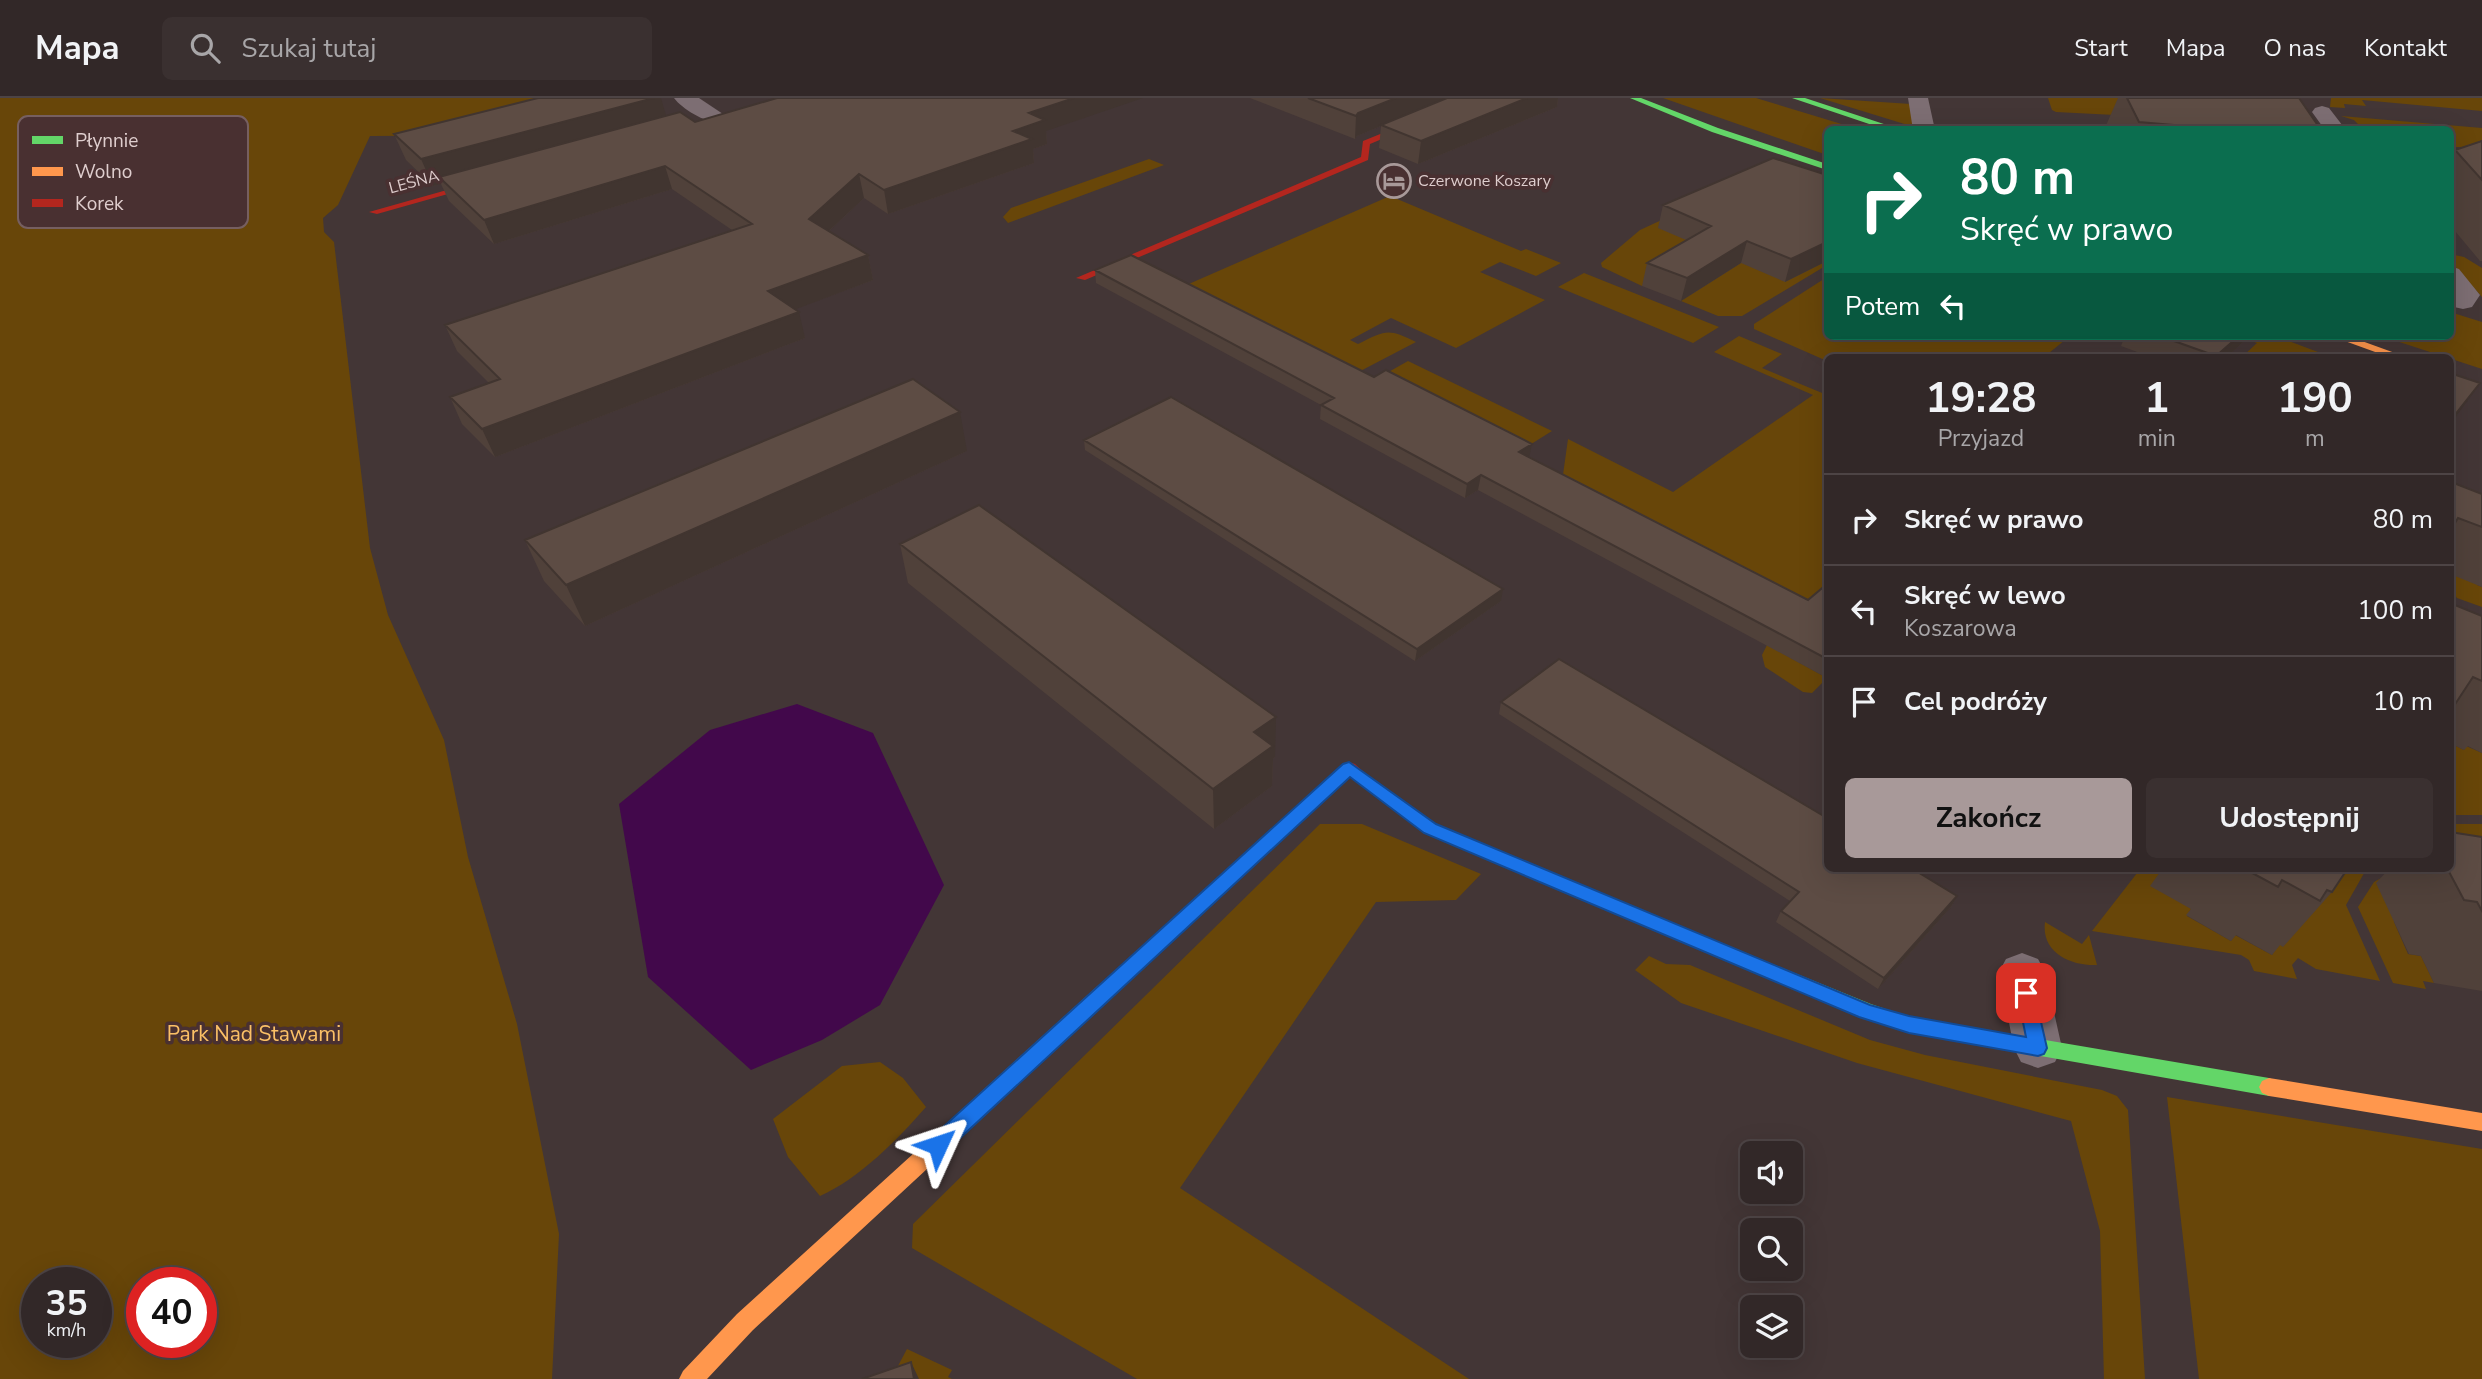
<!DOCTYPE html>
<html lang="pl">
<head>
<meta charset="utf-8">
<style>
  :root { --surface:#322828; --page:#3a3030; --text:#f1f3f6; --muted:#a8a6a8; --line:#4d4445; --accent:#a89999 }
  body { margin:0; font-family:"Nunito Sans",sans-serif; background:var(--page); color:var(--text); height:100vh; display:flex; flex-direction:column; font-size:26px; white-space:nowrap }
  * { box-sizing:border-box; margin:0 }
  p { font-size:23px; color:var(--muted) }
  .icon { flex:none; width:38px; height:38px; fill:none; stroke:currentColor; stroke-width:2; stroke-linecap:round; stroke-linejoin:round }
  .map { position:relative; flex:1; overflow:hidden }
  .details { position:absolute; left:1824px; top:256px; width:630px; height:518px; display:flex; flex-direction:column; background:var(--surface); border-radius:10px; box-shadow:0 7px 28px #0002,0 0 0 2px var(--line) }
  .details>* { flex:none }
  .banner { position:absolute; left:1824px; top:28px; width:630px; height:214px; border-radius:10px; box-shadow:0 7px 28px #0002,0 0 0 2px var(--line); background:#0b6e4f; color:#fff; overflow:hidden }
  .fabs { position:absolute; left:1740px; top:1043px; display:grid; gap:14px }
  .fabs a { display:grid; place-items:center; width:63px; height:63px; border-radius:10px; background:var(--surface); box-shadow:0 7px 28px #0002,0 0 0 2px var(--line); font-size:35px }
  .speed { position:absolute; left:21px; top:1169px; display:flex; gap:14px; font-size:35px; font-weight:700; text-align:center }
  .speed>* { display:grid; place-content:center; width:91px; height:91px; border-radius:50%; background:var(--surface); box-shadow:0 7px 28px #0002,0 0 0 2px var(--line); line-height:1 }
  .speed small { font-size:18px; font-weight:400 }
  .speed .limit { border:10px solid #d22; background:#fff; color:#111 }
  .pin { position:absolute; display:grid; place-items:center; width:60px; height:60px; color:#fff; margin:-30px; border-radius:14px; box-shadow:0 4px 10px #0006 }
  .me { position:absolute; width:77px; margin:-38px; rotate:48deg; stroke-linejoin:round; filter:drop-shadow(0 0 5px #0008) }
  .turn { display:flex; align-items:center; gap:24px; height:147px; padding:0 21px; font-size:32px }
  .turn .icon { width:91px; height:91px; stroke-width:2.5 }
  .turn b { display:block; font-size:49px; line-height:60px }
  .then { display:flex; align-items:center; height:66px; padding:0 21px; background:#0003; gap:14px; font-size:26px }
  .eta { display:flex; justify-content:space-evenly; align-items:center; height:119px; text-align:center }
  .eta b { font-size:42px; font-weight:700; line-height:49px }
  .action { display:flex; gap:14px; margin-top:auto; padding:14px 21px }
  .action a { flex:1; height:80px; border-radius:10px; background:var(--accent); color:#111; font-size:28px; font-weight:700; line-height:80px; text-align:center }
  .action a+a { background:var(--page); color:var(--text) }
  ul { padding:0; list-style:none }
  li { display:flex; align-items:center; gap:21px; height:91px; padding:0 21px; border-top:2px solid var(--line) }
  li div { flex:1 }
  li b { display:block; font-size:26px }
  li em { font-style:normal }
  header { display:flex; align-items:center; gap:42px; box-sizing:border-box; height:98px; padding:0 35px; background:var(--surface); border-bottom:2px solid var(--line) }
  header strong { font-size:33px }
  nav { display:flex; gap:38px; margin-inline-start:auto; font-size:24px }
  .search { width:490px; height:63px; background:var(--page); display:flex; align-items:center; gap:18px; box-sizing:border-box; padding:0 24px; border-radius:10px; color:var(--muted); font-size:26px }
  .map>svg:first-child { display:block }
  .green { fill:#684609; fill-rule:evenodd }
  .water { fill:#42084b }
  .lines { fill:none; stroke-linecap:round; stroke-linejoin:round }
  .street { fill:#7d6e73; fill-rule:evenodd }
  .fast { fill:#63d668; fill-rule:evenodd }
  .slow { fill:#ff974d; fill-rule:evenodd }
  .jam { fill:#b3261e; fill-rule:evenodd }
  .wall { fill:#50413a }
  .shaded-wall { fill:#413530 }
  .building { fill:#5d4c44; stroke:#413530; stroke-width:2 }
  .route { fill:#1a73e8; stroke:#114b97; stroke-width:2 }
  .labels { text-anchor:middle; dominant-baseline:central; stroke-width:7; stroke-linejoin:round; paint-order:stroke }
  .far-poi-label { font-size:16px; fill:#dfcece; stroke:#493031; text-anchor:start }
  .far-street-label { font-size:16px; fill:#dfcece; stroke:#493031 }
  .near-park-label { font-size:21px; fill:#fbc066; stroke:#493031 }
  .key { fill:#493031; stroke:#765f60; stroke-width:2 }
  .key-label { font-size:19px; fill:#dfcece }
</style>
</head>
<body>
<header>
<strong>Mapa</strong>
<div class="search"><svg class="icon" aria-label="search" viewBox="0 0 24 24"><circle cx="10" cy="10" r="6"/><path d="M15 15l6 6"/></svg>Szukaj tutaj</div>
<nav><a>Start</a><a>Mapa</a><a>O nas</a><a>Kontakt</a></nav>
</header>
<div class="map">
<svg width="2482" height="1281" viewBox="0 0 2482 1281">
  <rect width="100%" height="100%" fill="#433636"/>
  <path class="green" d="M0,0h572l-34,37 -168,1 -32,69 -15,13 1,14 10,10 36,306 18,67 56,125 24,117 49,167 42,210 -7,145h-552zM37,1185h59v59h-59zM142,1185h59v59h-59z
    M1663,0h93l102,31 -31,1v25z
    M1820,0l91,6 2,21 -2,1z
    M2048,0h133l-66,17 -59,-3 -4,-2z
    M2331,0h151v13l-120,-11 4,6 -22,-2 1,4 -15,-1z
    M2341,18l141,12v12l-16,7h-16v-17l-87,-1 -9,-9z
    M1149,61l15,6 -156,58 -5,-6 8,-9z
    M1390,98l131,55 5,-2 35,14 -25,13 -36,-14 -20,10 65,28 -89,48 -65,-30 -41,22 8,4c28,-14 30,-16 58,-2l-69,36 -172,-88z
    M1694,107l133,39v21l-85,51h-24l-37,-15 -2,-37 -37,22 -40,-19 -1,-4 39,-33z
    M2450,156l14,3 18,11v29l-32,-36z
    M1584,175l135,54 -26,16 -135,-56z
    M1827,179v59h238v4l-21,17h-217v4l-73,-32v-5z
    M2450,214l32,10v47l-101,-33h69z
    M1739,238l43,18 -20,14 65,27v199l-25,21 -241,-126 7,-50 105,53 140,-97 -99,-43z
    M2238,238h37l51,19 -2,2h-82l15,-14z
    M1408,263l144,70 -24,15 -143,-72z
    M2482,438l-5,49 5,2v20l-25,-9 -7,-8v-7z
    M1767,547l60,33 -15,15 -9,-1 -38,-25 -3,-12z
    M2450,645l14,7 2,-4 16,7v62h-32z
    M1320,726h42l119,50 -25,26 -80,2 -196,286 289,191h-332l-225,-131 1,-24z
    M2450,726h32v83l-88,15 14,32 13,2 13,27 -11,-2 3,8 -33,-6 -35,-76 16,-25 16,-9 60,-5z
    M2141,770h23l27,41 -4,7 44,25 4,-6 37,20 52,-87h43l-21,37 34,76 -64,-12 -18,-11 -6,7 5,14 -43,-8 -5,-11 -8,-5 -149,-24z
    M2045,824l37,22 7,-9 8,30c-26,1 -56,-12 -52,-43z
    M1649,858l17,8 24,1 180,75 55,15 177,35 15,6 11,14 17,269h-41l-4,-148 -29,-110 -214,-58 -176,-60 -46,-33z
    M880,964l23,16 23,29c-28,32 -67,72 -106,89l-32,-39 -15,-38 69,-53z
    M2167,999l315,52v230h-283z
    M907,1251l45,21 -4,7 4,2h-61z"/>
  <path class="water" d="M797,606l76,29 71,152 -64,120 -58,35 -71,30 -103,-93 -29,-173 91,-74z"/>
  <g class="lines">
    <path class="street" d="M674,0h25l30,20 -4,4c-15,4 -42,-12 -51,-24z
      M1908,0h20l7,32h-22z
      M2322,8l7,2 17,22h-21l-13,-18 3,-4z
      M2450,168l9,3 21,26 -8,12 -9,2 -9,-2 -4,-6 4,-6 -4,-4z
      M2022,855l16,6 7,13 17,76 -7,14 -17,6 -17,-6 -7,-14 -15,-76 7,-13z"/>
    <path class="fast" d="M1630,0h11l77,30 109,36v6l-115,-38z
      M1792,0h13l97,32h-15z
      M1787,872l84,34 38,13 360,61 7,3 3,6 -3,6 -7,3 -360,-63 -50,-16 -79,-34 -2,-5 2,-5z"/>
    <path class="slow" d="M2331,238h17l58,21h-17z
      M1361,673l75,53 358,149 2,5 -2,5 -7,3 -7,-3 -356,-151 -69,-51 -2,-4 2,-4z
      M1108,883l7,2 2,6 -2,6 -362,335 -46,49h-28l4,-8 54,-57 364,-331z
      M2269,980l213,35v18l-213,-35 -7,-3 -3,-6 3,-6z"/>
    <path class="jam" d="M1469,0h11l-110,46 -2,16 -283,120 -9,-2 285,-121 2,-16z
      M493,79l8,2 -124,35 -8,-2z
      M1349,664l6,2 14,13 -2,4 -6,2 -11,-6 -235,218 -7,2 -7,-2 -2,-6 2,-6 242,-219z"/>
  </g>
  <path class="wall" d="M1250,0h308l-1,9 -139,57 -39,-16 2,-22 -24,10 -2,3z
    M2118,0h181l22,32h-217z
    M666,18l29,6 351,9 1,13 -14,5 1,14 -146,51 -24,-16 -35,33 39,24 5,25 -78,29 10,29 -310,119 -33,-33 -12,-27 39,-14 -32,-32 -12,-26 287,-95 -60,-41 -178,55 -45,-43 -8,-17 -8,2 -27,-26 -12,-26z
    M2482,43v120h-2l-30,-36v-67l5,-8z
    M1827,77v86l-42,21 -44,-19 -60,38 -39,-15 5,-23 39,-23 -28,-12 5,-23z
    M1095,172l435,187 278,143 19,-16v94l-349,-188 -13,8 -145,-79 1,-14 -225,-122z
    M2125,238h122l-4,6 -16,15h-76l-30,-11z
    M1084,342l417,161 -86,60 -330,-211z
    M967,353l-382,175 -41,-45 -19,-41z
    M2450,380l1,4 31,12v93l-32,-13z
    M900,446l375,213 -2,2 -1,27 -58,43 -306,-246z
    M2450,505l32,13v137l-14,-7 -4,4 -14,-7z
    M1501,604l456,194 -6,11 -73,82 -102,-67 5,-11 9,-10 -291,-187z
    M2482,739v154l-48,-8 -13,-27 -12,-2 -33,-71 14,-15h60z
    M2163,770h185l-16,24 -49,55 -3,-2 -8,10 -36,-20 -5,6 -45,-26 5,-6 -41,-23z"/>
  <path class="shaded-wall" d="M654,0h7l7,24 -229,55 2,7 -8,2 -12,-27z
    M1074,0h69l-97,33 1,13 -14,5 1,14 -146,51 -4,-24 129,-59 16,-18z
    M1396,0h55l-70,27v1l-24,10 -2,3 1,-23 2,-3z
    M1527,0h31l-1,9 -139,57 3,-23z
    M665,68l7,23 -178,55 -10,-24z
    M859,76l5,24 -49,46 -6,-25z
    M1747,143l-6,22 -60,38 6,-23z
    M1827,144v19l-42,21 6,-23z
    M868,157l5,25 -98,37 -7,-26z
    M799,214l6,26 -310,119 -13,-28z
    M2239,238h8l-4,6 -16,15h-11z
    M2480,285l-30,42v-4z
    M960,314l7,39 -382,175 -19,-41z
    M1532,346l-3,14 -10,-6z
    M1481,377l-3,15 -13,8 2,-14z
    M1503,491l-2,12 -86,60 2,-12z
    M1276,619l-1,40 -2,2 -1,27 -58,43 -1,-40 41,-57z
    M1957,798l-6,11 -73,82 6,-11z
    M911,1264l8,17h-5z"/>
  <path class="building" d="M538,0h116l-233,61 -27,-25z
    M777,0h297l-45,15 16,7 -32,11 19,8 -148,51 -25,-16 -50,45 59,36 -100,36 31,21 -317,117 -32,-32 50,-18 -55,-54 307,-101 -87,-58 -181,54 -45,-43 241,-65 15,10z
    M1308,0h88l-38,15 -2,3z
    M1447,0h80l-106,43 -40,-16z
    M2127,0h172l22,32h-89l-93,-8z
    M2482,43v39l-27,-30z
    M1773,60l54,17v67l-36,17 -44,-18 -60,37 -40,-15 64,-37 -48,-21z
    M1131,157l243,122 12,-7 146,74 -13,8 289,148 19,-16v75l-346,-184 -14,9 -146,-79 13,-7 -239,-128z
    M2160,238h79l-23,20z
    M2393,256l10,3h-13z
    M2450,275l30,10 -30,38z
    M913,281l47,33 -394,173 -41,-45z
    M1171,299l332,192 -86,60 -333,-209z
    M2450,380l3,1 -2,3 31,12v33l-24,-9 -3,5 -5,-2z
    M979,407l297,212 -22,15 19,14 -60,43 -313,-245z
    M2450,505l32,13v65l-9,-4 -23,35z
    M1559,561l268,159v50h84l46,28 -73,82 -103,-67 18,-19 -298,-190z
    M2450,734l32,5v74l-5,-9 -13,-2 -17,-32h3z
    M2243,770h105l-16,24 -5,-2 -7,11 -38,-21 -4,7z
    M911,1264l3,17h-52z"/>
  <path class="route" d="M1349,664l87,62 434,181 39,11 117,21 -9,-44 2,-6 7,-2 7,2 14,61 -3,6 -6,2 -129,-23 -50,-16 -435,-184 -74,-56 -405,375 -7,2 -7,-2 -3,-7 3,-7 412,-374z"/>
  <defs>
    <g id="hotel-ring" transform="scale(1.75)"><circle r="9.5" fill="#493031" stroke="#a89999" stroke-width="1.5"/><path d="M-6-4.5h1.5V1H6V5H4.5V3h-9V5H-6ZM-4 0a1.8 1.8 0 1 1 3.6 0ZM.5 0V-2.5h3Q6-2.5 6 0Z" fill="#a89999"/></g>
  </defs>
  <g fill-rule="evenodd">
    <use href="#hotel-ring" x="1394" y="83"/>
  </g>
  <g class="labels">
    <g class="far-poi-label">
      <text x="1418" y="83">Czerwone Koszary</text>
    </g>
    <g class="far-street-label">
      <text transform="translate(414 84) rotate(-15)">LEŚNA</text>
    </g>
    <g class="near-park-label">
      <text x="254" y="936">Park Nad Stawami</text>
    </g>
  </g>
  <rect x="18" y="18" width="230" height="112" rx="10" class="key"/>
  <rect x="32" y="38" width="31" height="8" fill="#63d668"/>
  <rect x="32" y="69" width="31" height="9" fill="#ff974d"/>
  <rect x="32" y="101" width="31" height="8" fill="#b3261e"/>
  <g class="key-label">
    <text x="75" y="49">Płynnie</text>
    <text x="75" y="80">Wolno</text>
    <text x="75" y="112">Korek</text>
  </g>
</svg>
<div class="fabs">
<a><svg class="icon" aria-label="sound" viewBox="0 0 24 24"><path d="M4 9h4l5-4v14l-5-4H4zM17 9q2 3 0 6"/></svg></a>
<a><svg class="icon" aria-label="search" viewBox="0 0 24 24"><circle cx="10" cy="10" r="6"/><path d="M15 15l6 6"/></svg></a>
<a><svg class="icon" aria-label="layers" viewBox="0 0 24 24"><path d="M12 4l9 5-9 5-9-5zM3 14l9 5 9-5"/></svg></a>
</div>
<div class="speed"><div>35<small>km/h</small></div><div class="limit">40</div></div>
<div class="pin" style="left:2026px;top:895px;background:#d93025"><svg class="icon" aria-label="arrive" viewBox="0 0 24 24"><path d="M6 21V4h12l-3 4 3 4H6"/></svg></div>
<svg class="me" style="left:938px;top:1047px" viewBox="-20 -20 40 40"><path d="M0-17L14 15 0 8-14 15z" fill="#1a73e8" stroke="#fff" stroke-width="4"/></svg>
<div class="banner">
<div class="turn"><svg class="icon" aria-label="right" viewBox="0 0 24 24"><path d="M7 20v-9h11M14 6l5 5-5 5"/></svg><div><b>80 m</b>Skręć w prawo</div></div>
<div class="then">Potem<svg class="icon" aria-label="left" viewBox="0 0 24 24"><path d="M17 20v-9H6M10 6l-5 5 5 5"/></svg></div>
</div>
<section class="details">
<div class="eta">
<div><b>19:28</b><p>Przyjazd</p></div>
<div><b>1</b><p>min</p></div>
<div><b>190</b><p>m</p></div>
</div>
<ul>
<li><svg class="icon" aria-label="right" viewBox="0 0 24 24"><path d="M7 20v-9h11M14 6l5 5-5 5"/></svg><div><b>Skręć w prawo</b></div><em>80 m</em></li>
<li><svg class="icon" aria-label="left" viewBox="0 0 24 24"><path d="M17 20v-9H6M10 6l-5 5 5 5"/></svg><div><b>Skręć w lewo</b><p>Koszarowa</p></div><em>100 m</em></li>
<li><svg class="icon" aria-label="arrive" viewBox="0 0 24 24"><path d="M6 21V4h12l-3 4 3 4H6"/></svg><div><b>Cel podróży</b></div><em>10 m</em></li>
</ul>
<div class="action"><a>Zakończ</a><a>Udostępnij</a></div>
</section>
</div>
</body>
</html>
